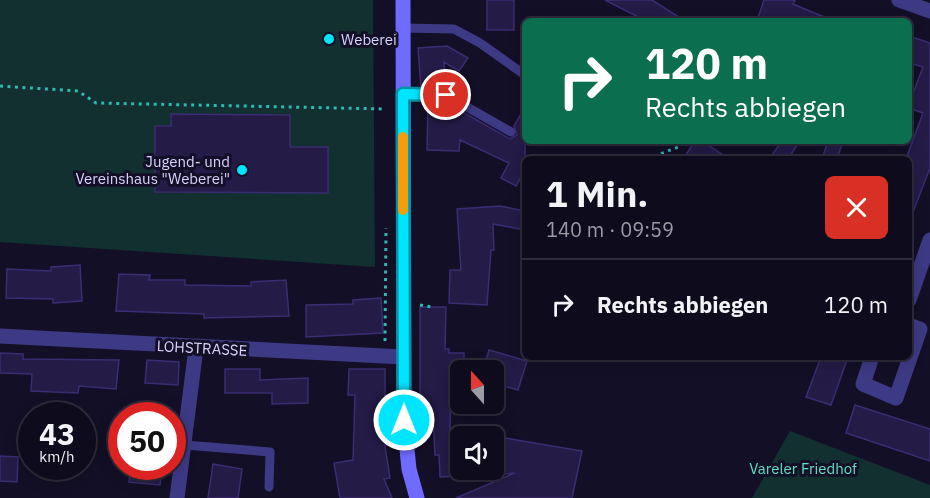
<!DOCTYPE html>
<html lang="de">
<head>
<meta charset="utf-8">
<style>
  :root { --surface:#0e0b1c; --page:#171425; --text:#f1f3f6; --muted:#9b9ba3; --line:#2e2b3b }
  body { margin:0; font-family:"IBM Plex Sans",sans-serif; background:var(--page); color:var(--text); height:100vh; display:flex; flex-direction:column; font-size:22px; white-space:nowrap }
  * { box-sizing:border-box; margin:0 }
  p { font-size:20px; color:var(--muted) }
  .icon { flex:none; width:33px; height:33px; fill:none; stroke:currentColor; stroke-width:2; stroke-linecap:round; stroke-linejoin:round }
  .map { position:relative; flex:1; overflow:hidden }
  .sheet { position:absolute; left:522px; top:156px; width:390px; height:204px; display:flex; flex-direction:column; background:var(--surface); border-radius:9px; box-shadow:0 3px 15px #0003,0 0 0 2px var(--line) }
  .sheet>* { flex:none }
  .hud { position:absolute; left:522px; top:18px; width:390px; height:126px; border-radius:9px; box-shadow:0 3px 15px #0003,0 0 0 2px var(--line); background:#0b6e4f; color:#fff; overflow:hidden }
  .needle { width:39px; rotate:339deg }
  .fabs { position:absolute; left:450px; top:360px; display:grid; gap:12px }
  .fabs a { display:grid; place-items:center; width:54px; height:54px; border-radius:9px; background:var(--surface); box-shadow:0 3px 15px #0003,0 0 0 2px var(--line); font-size:30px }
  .speed { position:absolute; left:18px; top:402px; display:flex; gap:12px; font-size:30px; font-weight:700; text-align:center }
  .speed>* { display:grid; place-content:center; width:78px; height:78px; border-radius:50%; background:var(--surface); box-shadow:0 3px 15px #0003,0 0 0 2px var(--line); line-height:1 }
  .speed small { font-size:15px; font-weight:400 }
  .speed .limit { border:9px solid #d22; background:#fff; color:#111 }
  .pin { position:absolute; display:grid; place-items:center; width:51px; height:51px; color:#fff; margin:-26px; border:3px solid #fff; border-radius:50%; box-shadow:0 2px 6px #0007 }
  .me { position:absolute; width:66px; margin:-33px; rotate:0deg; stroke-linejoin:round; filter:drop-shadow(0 0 4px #0008) }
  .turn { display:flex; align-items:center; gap:21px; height:126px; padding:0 24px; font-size:27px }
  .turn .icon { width:78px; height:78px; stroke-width:2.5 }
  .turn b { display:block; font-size:42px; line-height:51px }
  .round { display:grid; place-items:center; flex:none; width:63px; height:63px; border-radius:9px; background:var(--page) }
  .summary { display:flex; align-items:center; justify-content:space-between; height:102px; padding:0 24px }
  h1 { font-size:36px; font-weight:700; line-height:45px }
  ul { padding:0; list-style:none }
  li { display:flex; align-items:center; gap:18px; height:90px; padding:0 24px; border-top:2px solid var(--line) }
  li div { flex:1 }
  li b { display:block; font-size:22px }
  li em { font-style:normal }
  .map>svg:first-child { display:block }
  .green { fill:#12302f }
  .building { fill:#241b47; stroke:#3b2d73; stroke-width:1.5 }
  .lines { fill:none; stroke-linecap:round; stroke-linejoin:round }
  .path { stroke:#2fb8b0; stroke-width:3; stroke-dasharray:3 4.5; stroke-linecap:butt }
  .service { stroke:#3d3a85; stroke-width:9 }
  .minor { stroke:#3d3a85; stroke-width:15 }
  .secondary { stroke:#6f6bff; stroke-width:15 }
  .route-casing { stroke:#0095a6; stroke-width:15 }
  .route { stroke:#00e5ff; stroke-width:10 }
  .slow { stroke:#f59e0b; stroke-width:10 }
  .poi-dot { fill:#00e5ff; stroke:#130f26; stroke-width:2 }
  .labels { text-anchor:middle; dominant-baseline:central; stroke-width:6; stroke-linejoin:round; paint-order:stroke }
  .poi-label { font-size:15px; fill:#d9d4ff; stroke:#130f26; text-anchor:start }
  .street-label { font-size:15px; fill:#d9d4ff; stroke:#130f26 }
  .park-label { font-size:15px; fill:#5fe0c0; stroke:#130f26 }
</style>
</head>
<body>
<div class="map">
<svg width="930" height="498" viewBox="0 0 930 498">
  <rect width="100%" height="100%" fill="#130f26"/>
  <path class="green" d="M0,0h373l2,267 -375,-25z
    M790,431l140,54v13h-178z"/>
  <path class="building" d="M487,0h27v30h-27z
    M605,0h47l33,21h-39z
    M764,0h31l-2,4 41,17h-77z
    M909,36l21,7v125l-20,52 -1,-61h-3l17,-46 -14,-5v-4l14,-37 -14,-4z
    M447,46l21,12 -9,13 -15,-9 1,26h-24l-3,-40z
    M428,102h16l1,5h9l56,32 7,-4 -3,-9 11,-19v63l-9,16 -15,-8 8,-15 -49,-23 -1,11 -32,-1z
    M171,114l119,1v32h38v46l-173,-1v-66h16z
    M695,141h7l27,18h-46z
    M782,141h18l-12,18h-19z
    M828,141h15l-6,18h-15z
    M500,206l25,5v19l-32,-6 1,26h-3l-4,55 -38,-2 1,-33h11l-4,-61z
    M80,265l2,36 -29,2v-4l-47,-1 1,-29 44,2v-4z
    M119,274l31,1 -1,5h36v5l66,1v-4l35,-2 3,36 -85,2v-4l-88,-3z
    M381,298l2,35 -77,4v-32l47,-1v-4z
    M420,307h26l-1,42h4v4h15v17h-4v6h-9l-1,53 10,1v46l-20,1 -1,-22h-4l-2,-42h-13z
    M489,350l38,11 -9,29 -24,-7v-13h-11z
    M0,353l23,1v5l96,1 -3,29 -37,-3 -1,7 -47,-2 1,-17 -32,-1z
    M821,357h27l-17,48 -25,-8z
    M147,360l32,2 -1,23 -33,-2z
    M225,369h35v11l48,-2v25l-36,1v-11h-47z
    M349,369h36v77l5,32 -6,1 8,19h-52l-6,-35 19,-3 2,-65h-7z
    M855,405l75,24v32l-84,-28z
    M494,436l88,15 -10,47h-116l59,-25 -21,2z
    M0,456l18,1 -1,25 -17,-1z
    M213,464l29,5 -4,29h-30z
    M131,466h31l-2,19 -31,-3z"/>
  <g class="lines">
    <path class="path" d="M0,86l78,5 18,12 290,6
      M647,159l34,-13
      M420,305l12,2
      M385,341l1,-113"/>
    <path class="service" d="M403,28l51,1 26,14 45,32
      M403,95h43l65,37
      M185,445l85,7 -1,35"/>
    <path class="minor" d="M899,0l31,11
      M909,300l21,-60
      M0,336l403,21
      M872,357l-9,27 33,14 24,-69 -11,-4
      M177,498l19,-150"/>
    <path class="secondary" d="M403,0l1,420 5,49 8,29"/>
  </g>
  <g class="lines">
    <g class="route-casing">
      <path id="route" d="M404,420l-1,-326 43,1"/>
    </g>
    <use href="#route" class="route"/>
    <path class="slow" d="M403,137v73"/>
  </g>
  <g class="poi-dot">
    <circle cx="329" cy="39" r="6"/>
    <circle cx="242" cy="170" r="6"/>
  </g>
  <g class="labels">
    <g class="poi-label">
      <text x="341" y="39">Weberei</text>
      <text x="230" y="161" text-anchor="end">Jugend- und<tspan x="230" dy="17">Vereinshaus "Weberei"</tspan></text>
    </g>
    <g class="street-label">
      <text transform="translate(202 348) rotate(3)">LOHSTRASSE</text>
    </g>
    <g class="park-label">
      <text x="803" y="468">Vareler Friedhof</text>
    </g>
  </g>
</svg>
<div class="fabs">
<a><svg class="needle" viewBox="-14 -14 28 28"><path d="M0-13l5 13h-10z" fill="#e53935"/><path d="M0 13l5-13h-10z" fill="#9b9ba3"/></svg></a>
<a><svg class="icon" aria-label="sound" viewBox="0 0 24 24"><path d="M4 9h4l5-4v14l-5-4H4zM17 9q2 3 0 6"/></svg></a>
</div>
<div class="speed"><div>43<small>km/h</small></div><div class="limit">50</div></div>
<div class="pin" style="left:446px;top:95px;background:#d93025"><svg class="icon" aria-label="arrive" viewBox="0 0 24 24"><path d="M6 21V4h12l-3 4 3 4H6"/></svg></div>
<svg class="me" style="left:404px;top:420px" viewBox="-20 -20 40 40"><circle r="17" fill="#00e5ff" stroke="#fff" stroke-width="3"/><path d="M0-11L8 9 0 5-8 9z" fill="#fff"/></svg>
<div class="hud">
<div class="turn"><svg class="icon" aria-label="right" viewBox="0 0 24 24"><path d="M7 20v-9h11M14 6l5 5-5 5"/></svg><div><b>120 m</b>Rechts abbiegen</div></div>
</div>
<section class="sheet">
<div class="summary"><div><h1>1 Min.</h1><p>140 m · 09:59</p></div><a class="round" style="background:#d93025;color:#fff"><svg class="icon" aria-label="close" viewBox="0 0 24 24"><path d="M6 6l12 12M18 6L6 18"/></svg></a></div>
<ul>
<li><svg class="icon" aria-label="right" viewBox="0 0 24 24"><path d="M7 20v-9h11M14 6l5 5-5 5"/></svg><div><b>Rechts abbiegen</b></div><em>120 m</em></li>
</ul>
</section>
</div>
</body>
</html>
